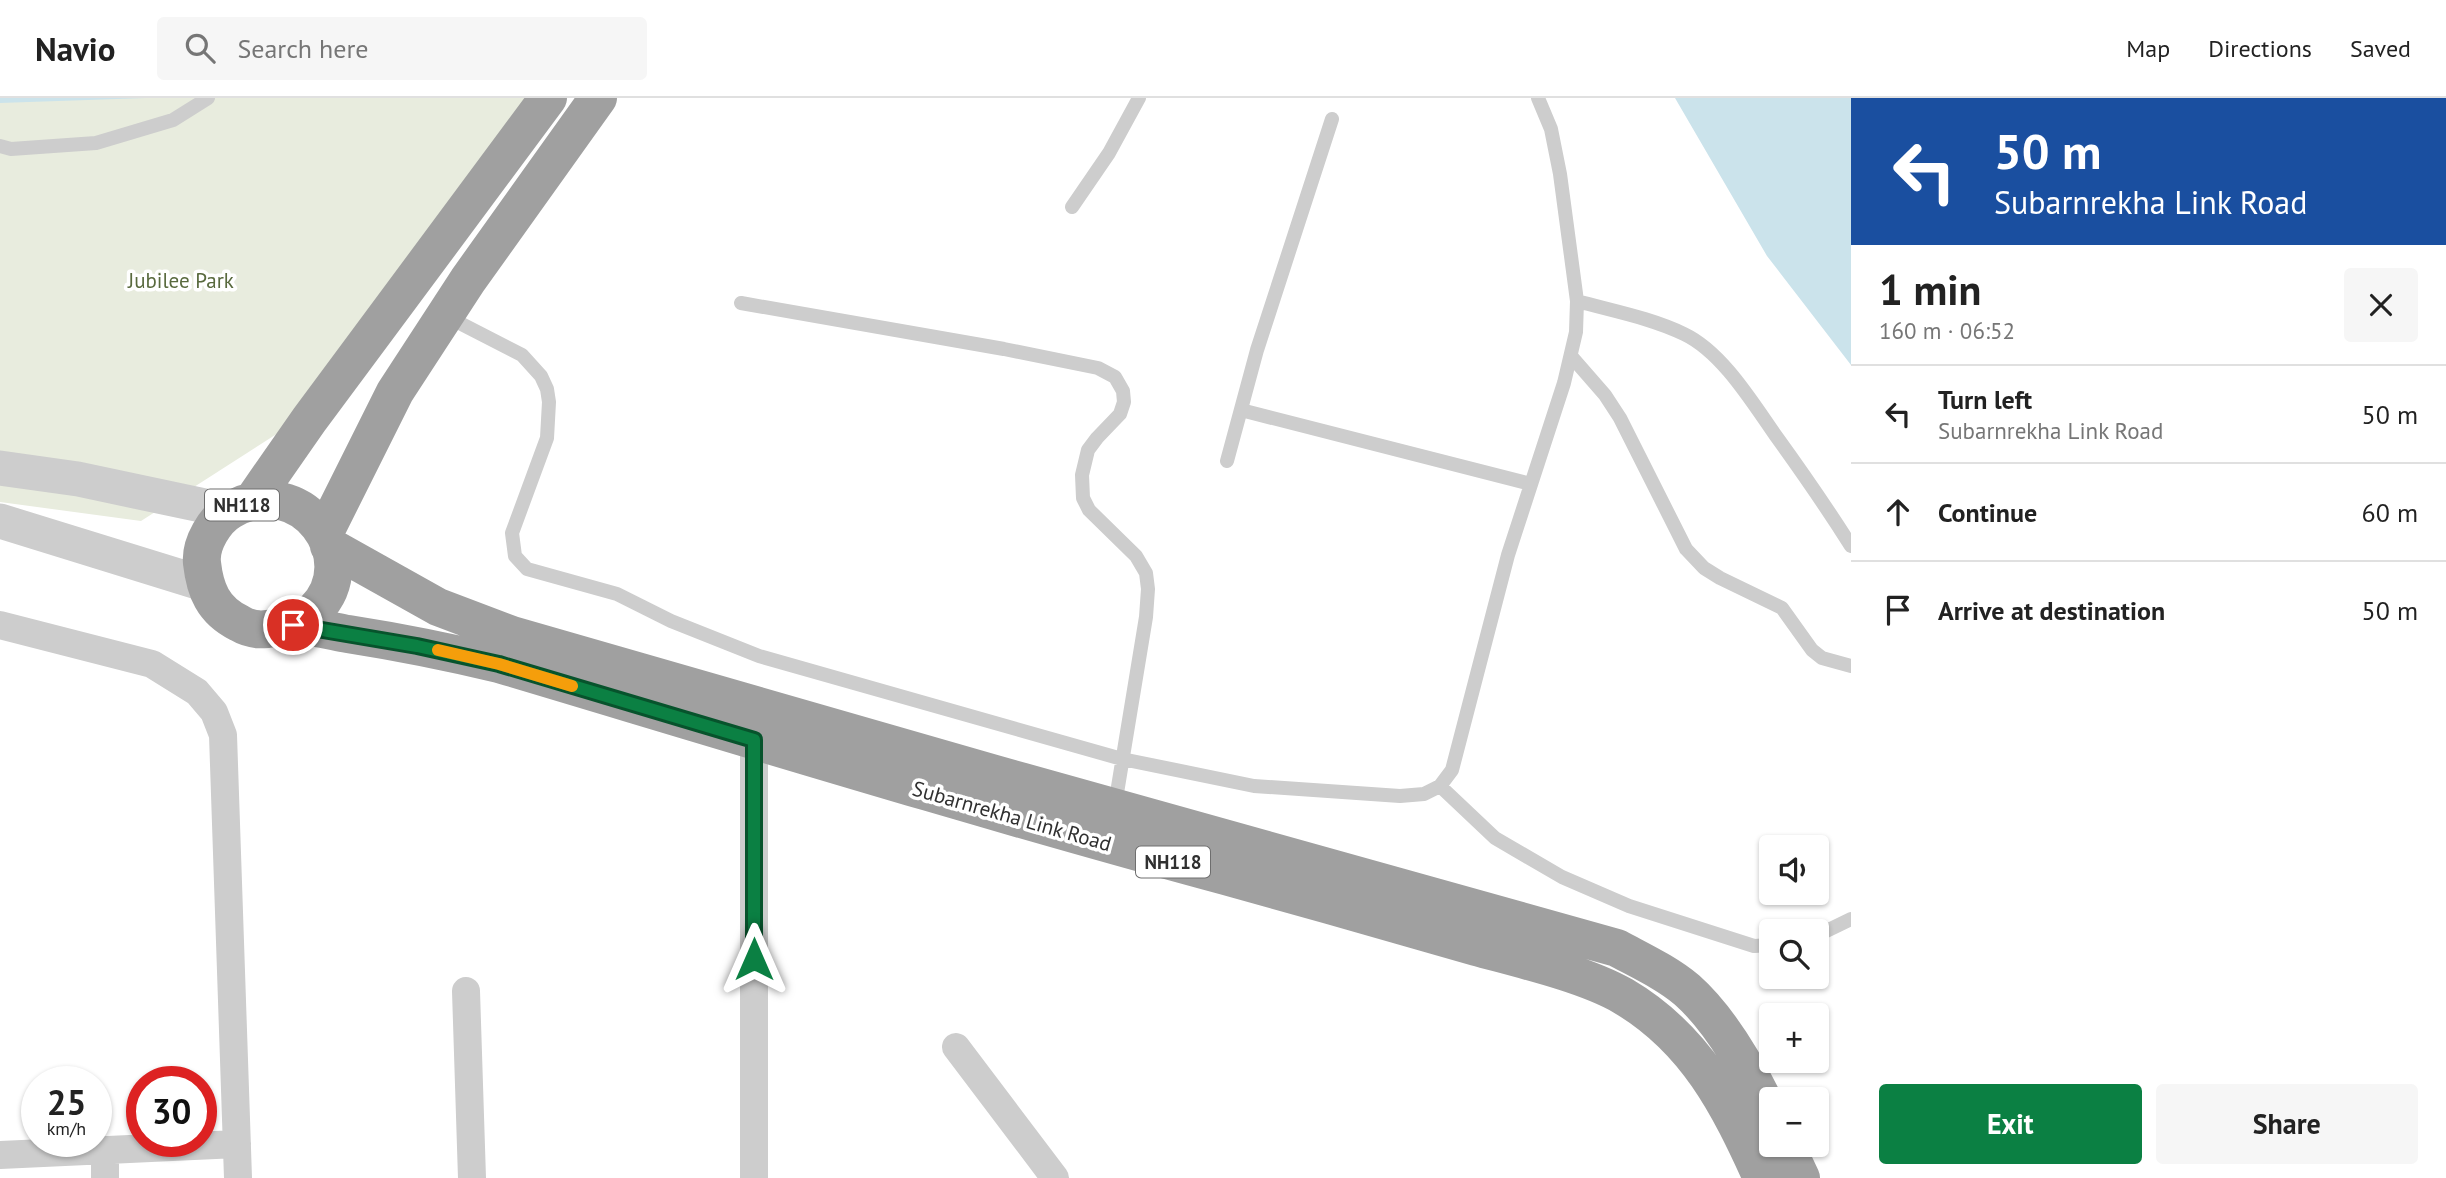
<!DOCTYPE html>
<html lang="en">
<head>
<meta charset="utf-8">
<style>
  :root { --surface:#fff; --page:#f6f6f6; --text:#222; --muted:#767676; --line:#e0e0e0; --accent:#0b8043 }
  body { margin:0; font-family:"PT Sans",sans-serif; background:var(--page); color:var(--text); height:100vh; display:flex; flex-direction:column; font-size:26px; white-space:nowrap }
  * { box-sizing:border-box; margin:0 }
  p { font-size:23px; color:var(--muted) }
  .icon { flex:none; width:38px; height:38px; fill:none; stroke:currentColor; stroke-width:2; stroke-linecap:round; stroke-linejoin:round }
  .map { position:relative; flex:1; overflow:hidden }
  .drawer { display:flex; flex-direction:column; background:var(--surface); width:595px }
  .drawer>* { flex:none }
  .top-card { background:#1a4fa0; color:#fff; overflow:hidden }
  .controls { position:absolute; left:1759px; top:737px; display:grid; gap:14px }
  .controls a { display:grid; place-items:center; width:70px; height:70px; border-radius:7px; background:var(--surface); box-shadow:0 2px 5px #0004; font-size:35px }
  .speed { position:absolute; left:21px; top:968px; display:flex; gap:14px; font-size:35px; font-weight:700; text-align:center }
  .speed>* { display:grid; place-content:center; width:91px; height:91px; border-radius:50%; background:var(--surface); box-shadow:0 2px 5px #0004; line-height:1 }
  .speed small { font-size:18px; font-weight:400 }
  .speed .limit { border:10px solid #d22; background:#fff; color:#111 }
  .pin { position:absolute; display:grid; place-items:center; width:60px; height:60px; color:#fff; margin:-30px; border:4px solid #fff; border-radius:50%; box-shadow:0 2px 7px #0007 }
  .me { position:absolute; width:77px; margin:-38px; rotate:0deg; stroke-linejoin:round; filter:drop-shadow(0 0 5px #0008) }
  .turn { display:flex; align-items:center; gap:24px; height:147px; padding:0 28px; font-size:32px }
  .turn .icon { width:91px; height:91px; stroke-width:2.5 }
  .turn b { display:block; font-size:49px; line-height:60px }
  .round { display:grid; place-items:center; flex:none; width:74px; height:74px; border-radius:7px; background:var(--page) }
  .summary { display:flex; align-items:center; justify-content:space-between; height:119px; padding:0 28px }
  h1 { font-size:42px; font-weight:600; line-height:52px }
  .button { display:flex; gap:14px; margin-top:auto; padding:14px 28px }
  .button a { flex:1; height:80px; border-radius:7px; background:var(--accent); color:#fff; font-size:28px; font-weight:600; line-height:80px; text-align:center }
  .button a+a { background:var(--page); color:var(--text) }
  ul { padding:0; list-style:none }
  li { display:flex; align-items:center; gap:21px; height:98px; padding:0 28px; border-top:2px solid var(--line) }
  li div { flex:1 }
  li b { display:block; font-size:26px }
  li em { font-style:normal }
  header { display:flex; align-items:center; gap:42px; box-sizing:border-box; height:98px; padding:0 35px; background:var(--surface); border-bottom:2px solid var(--line) }
  header strong { font-size:33px }
  nav { display:flex; gap:38px; margin-inline-start:auto; font-size:24px }
  .search { width:490px; height:63px; background:var(--page); display:flex; align-items:center; gap:18px; box-sizing:border-box; padding:0 24px; border-radius:7px; color:var(--muted); font-size:26px }
  main { display:flex; flex:1; min-height:0 }
  .map>svg:first-child { display:block }
  .green { fill:#e8ecde }
  .water { fill:#cbe3eb }
  .lines { fill:none; stroke-linecap:round; stroke-linejoin:round }
  .service { stroke:#cdcdcd; stroke-width:14 }
  .minor { stroke:#cdcdcd; stroke-width:28 }
  .tertiary { stroke:#cdcdcd; stroke-width:35 }
  .trunk { stroke:#a0a0a0; stroke-width:38 }
  .route-casing { stroke:#07532c; stroke-width:18 }
  .route { stroke:#0b8043; stroke-width:12 }
  .slow { stroke:#f59e0b; stroke-width:12 }
  .labels { text-anchor:middle; dominant-baseline:central; stroke-width:7; stroke-linejoin:round; paint-order:stroke }
  .shield { fill:#fff; stroke:#6e6e6e; stroke-width:2 }
  .shield-label { font-size:19px; font-weight:bold; fill:#303030 }
  .park-label { font-size:21px; fill:#596a3e; stroke:#fff }
  .street-label { font-size:21px; fill:#303030; stroke:#fff }
</style>
</head>
<body>
<header>
<strong>Navio</strong>
<div class="search"><svg class="icon" aria-label="search" viewBox="0 0 24 24"><circle cx="10" cy="10" r="6"/><path d="M15 15l6 6"/></svg>Search here</div>
<nav><a>Map</a><a>Directions</a><a>Saved</a></nav>
</header>
<main>
<div class="map">
<svg width="1851" height="1080" viewBox="0 0 1851 1080">
  <rect width="100%" height="100%" fill="#fff"/>
  <path class="green" d="M0,0h554l-218,298 -195,125 -141,-19z"/>
  <path class="water" d="M0,0h146l-146,5z
    M1675,0h176v267l-84,-109z"/>
  <g class="lines">
    <path class="service" d="M0,48l11,3 85,-6 77,-23 35,-22
      M1072,109l37,-54 30,-55
      M1577,203c36,10 74,17 107,33 38,18 68,68 92,102 26,36 51,72 75,110
      M741,205l263,46 94,19 17,9 8,14 1,11 -4,12 -23,24 -9,12 -6,25 1,23 6,12 47,46 10,17 2,16 -2,28 -31,188
      M446,218l76,39 19,21 6,13 2,13 -2,36 -35,95 3,23 12,13 90,25 54,27 88,35 363,103 132,27 146,10 24,-2 16,-8 12,-16 56,-215 56,-172 12,-51 1,-31 -17,-127 -9,-45 -13,-31
      M1571,258l34,39 15,23 66,131 18,19 16,10 62,30 30,42 10,8 29,8
      M1241,312l290,74
      M1227,363l30,-111 75,-231
      M1440,688l55,52 67,39 67,29 125,40 17,-1
      M1816,838l35,-17"/>
    <path class="minor" d="M0,527l152,39 45,28 17,20 9,23 15,443
      M466,893l6,187
      M956,949l99,131
      M105,1052v28
      M0,1057l237,-11
      M754,1080v-438"/>
    <path class="tertiary" d="M0,370l78,11 151,32
      M0,423l204,63"/>
    <path class="trunk" d="M254,401l55,-79 239,-322
      M325,434l70,-140 73,-112 130,-182
      M329,448l109,61 74,28 483,139 622,174c24,13 50,25 70,42 35,31 64,84 84,126
      M293,527c7,-4 16,-9 22,-15 51,-51 -13,-141 -84,-100 -16,9 -31,34 -29,53 3,27 11,47 37,60 22,13 36,2 56,3 18,0 36,5 53,8 51,8 101,18 151,30 241,72 482,146 726,212 84,23 167,47 251,71 44,12 109,27 147,49 73,43 106,109 139,182
      M1785,1046l16,34"/>
  </g>
  <g class="lines">
    <g class="route-casing">
      <path id="route" d="M293,527l124,21 82,18 255,76v219"/>
    </g>
    <use href="#route" class="route"/>
    <path class="slow" d="M438,552l61,14 73,22"/>
  </g>
  <g class="labels">
    <g class="shield">
      <rect x="205" y="391.5" width="74" height="31" rx="5"/>
      <rect x="1136" y="748.5" width="74" height="31" rx="5"/>
    </g>
    <g class="shield-label">
      <text x="242" y="407">NH118</text>
      <text x="1173" y="764">NH118</text>
    </g>
    <g class="park-label">
      <text x="181" y="182">Jubilee Park</text>
    </g>
    <g class="street-label">
      <text transform="translate(1012 718) rotate(16)">Subarnrekha Link Road</text>
    </g>
  </g>
</svg>
<div class="controls">
<a><svg class="icon" aria-label="sound" viewBox="0 0 24 24"><path d="M4 9h4l5-4v14l-5-4H4zM17 9q2 3 0 6"/></svg></a>
<a><svg class="icon" aria-label="search" viewBox="0 0 24 24"><circle cx="10" cy="10" r="6"/><path d="M15 15l6 6"/></svg></a>
<a>+</a>
<a>−</a>
</div>
<div class="speed"><div>25<small>km/h</small></div><div class="limit">30</div></div>
<div class="pin" style="left:293px;top:527px;background:#d93025"><svg class="icon" aria-label="arrive" viewBox="0 0 24 24"><path d="M6 21V4h12l-3 4 3 4H6"/></svg></div>
<svg class="me" style="left:754px;top:861px" viewBox="-20 -20 40 40"><path d="M0-17L14 15 0 8-14 15z" fill="#0b8043" stroke="#fff" stroke-width="4"/></svg>
</div>
<section class="drawer">
<div class="top-card">
<div class="turn"><svg class="icon" aria-label="left" viewBox="0 0 24 24"><path d="M17 20v-9H6M10 6l-5 5 5 5"/></svg><div><b>50 m</b>Subarnrekha Link Road</div></div>
</div>
<div class="summary"><div><h1>1 min</h1><p>160 m · 06:52</p></div><a class="round"><svg class="icon" aria-label="close" viewBox="0 0 24 24"><path d="M6 6l12 12M18 6L6 18"/></svg></a></div>
<ul>
<li><svg class="icon" aria-label="left" viewBox="0 0 24 24"><path d="M17 20v-9H6M10 6l-5 5 5 5"/></svg><div><b>Turn left</b><p>Subarnrekha Link Road</p></div><em>50 m</em></li>
<li><svg class="icon" aria-label="ahead" viewBox="0 0 24 24"><path d="M12 20V5M6 11l6-6 6 6"/></svg><div><b>Continue</b></div><em>60 m</em></li>
<li><svg class="icon" aria-label="arrive" viewBox="0 0 24 24"><path d="M6 21V4h12l-3 4 3 4H6"/></svg><div><b>Arrive at destination</b></div><em>50 m</em></li>
</ul>
<div class="button"><a>Exit</a><a>Share</a></div>
</section>
</main>
</body>
</html>
